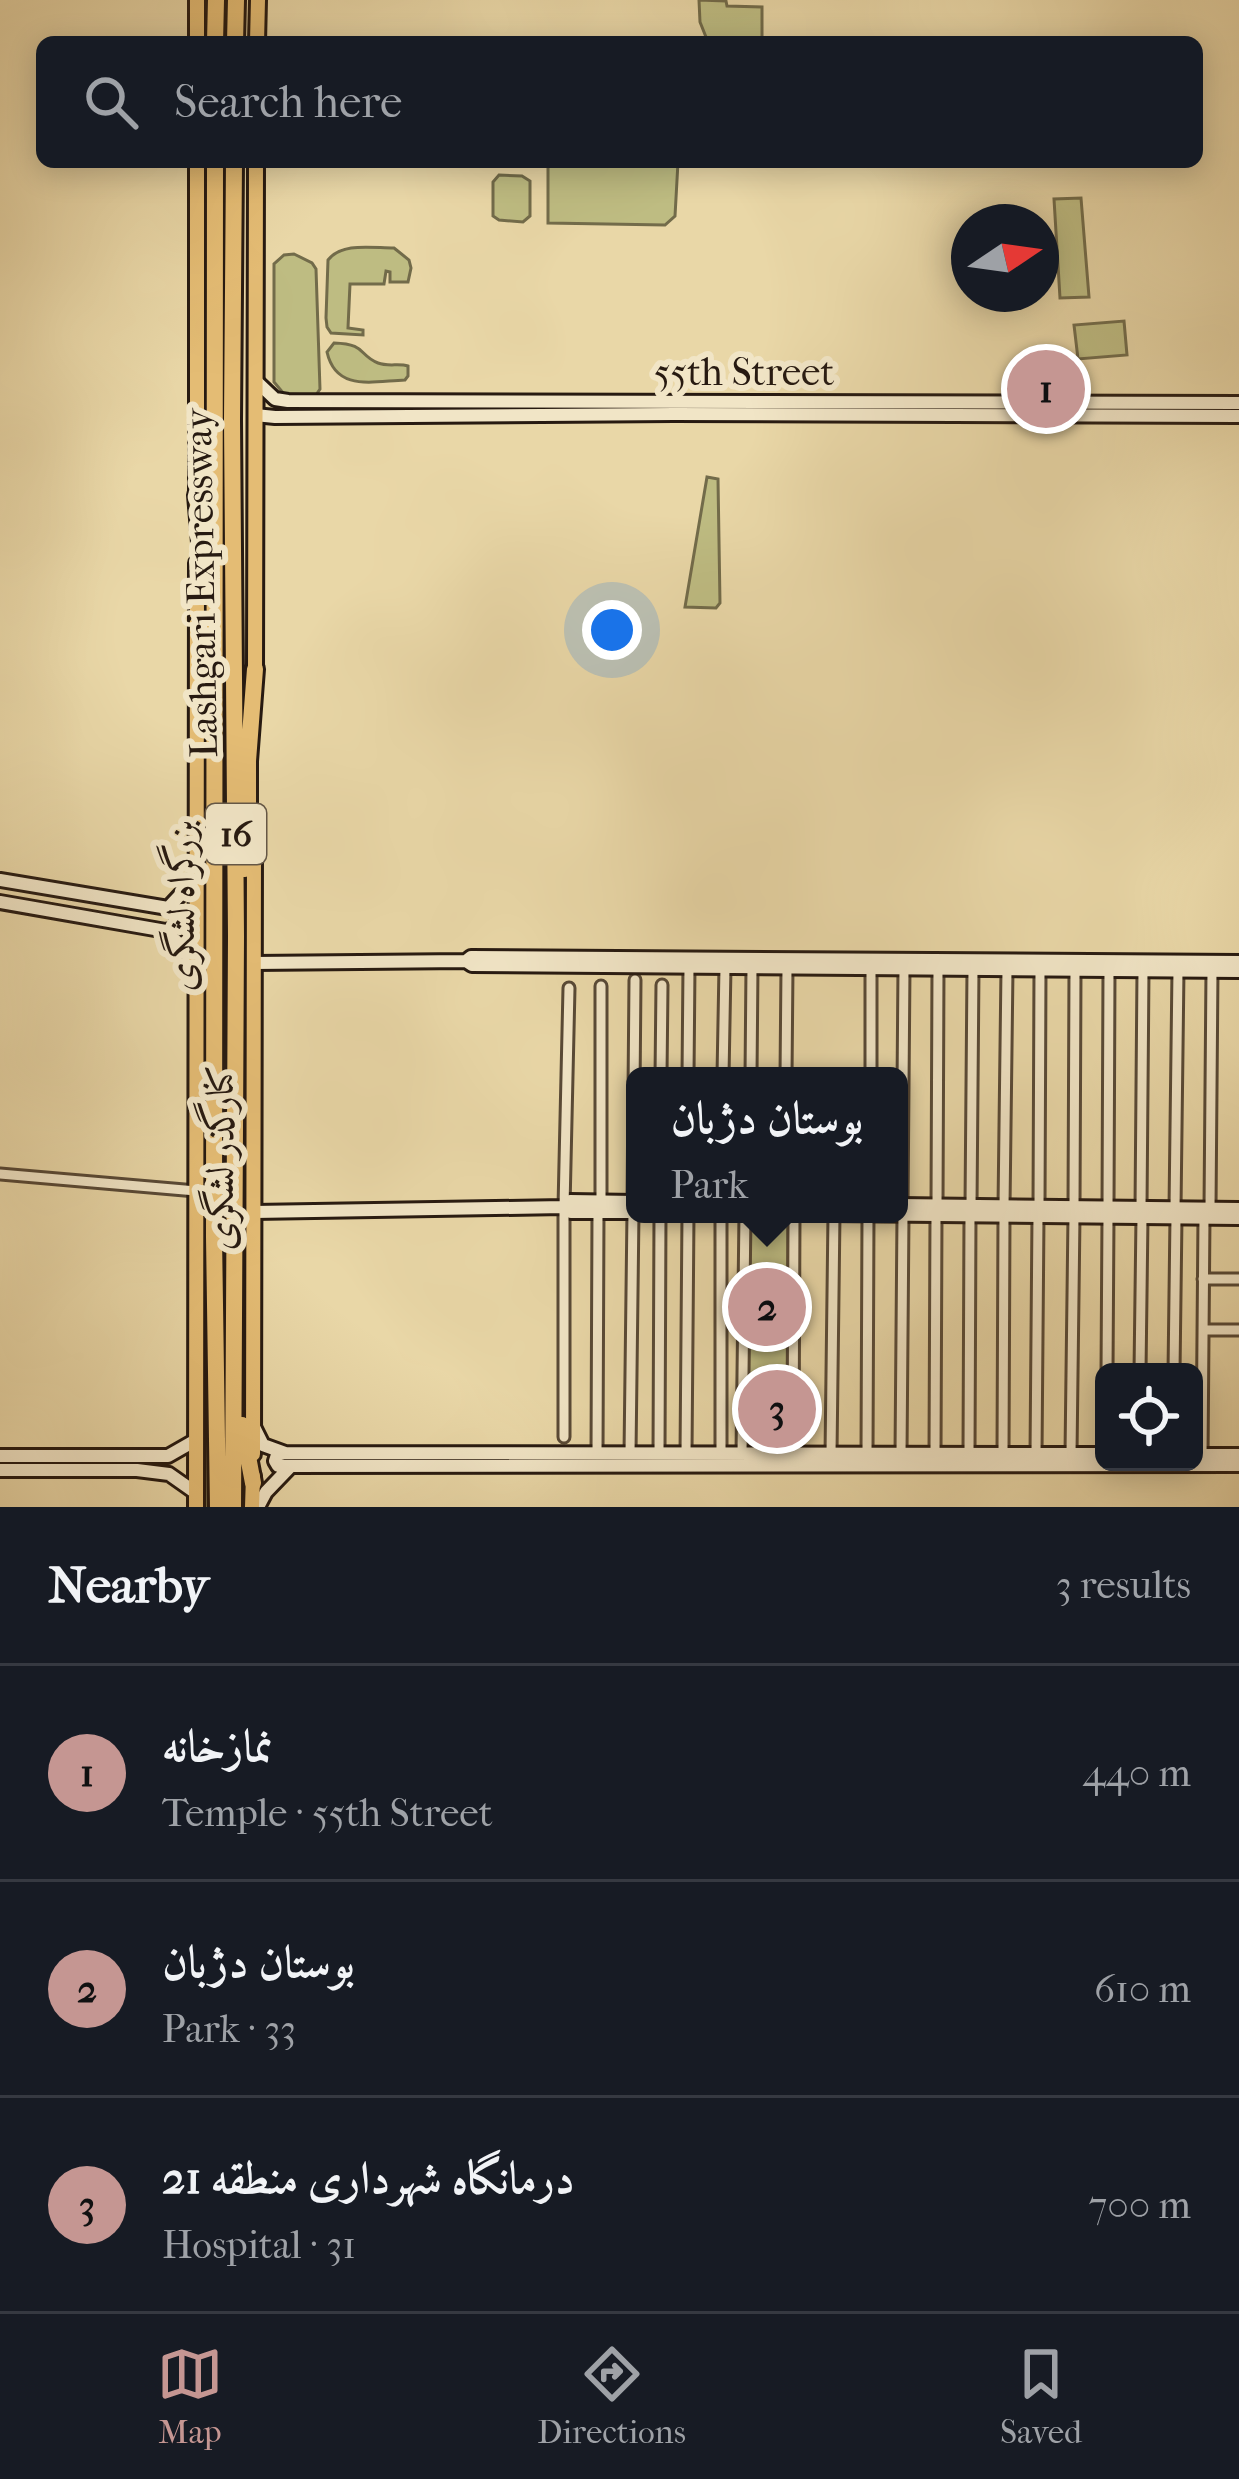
<!DOCTYPE html>
<html lang="en">
<head>
<meta charset="utf-8">
<style>
  :root { --surface:#171b24; --page:#242831; --text:#f1f3f6; --muted:#9ea1a6; --line:#363941; --accent:#c59692 }
  body { margin:0; font-family:"IM FELL French Canon",Amiri,serif; background:var(--page); color:var(--text) }
  .controls { position:absolute; right:36px; bottom:36px; display:grid; overflow:hidden; border-radius:18px; box-shadow:0 6px 30px #0003 }
  .controls button { width:108px; height:108px; display:grid; place-items:center; padding:0; border:0; border-bottom:3px solid var(--line); background:var(--surface); color:var(--text); font:60px sans-serif }
  .compass { position:absolute; left:951px; top:204px; width:108px; height:108px; border-radius:50%; background:var(--surface); box-shadow:0 6px 30px #0003; rotate:77deg }
  .you { position:absolute; left:612px; top:630px; width:42px; height:42px; margin:-30px; border:9px solid #fff; border-radius:50%; background:#1a73e8; box-shadow:0 0 0 18px #1a73e833 }
  .badge { display:grid; place-items:center; width:78px; height:78px; border-radius:50%; background:var(--accent); color:#111; font-size:39px; font-weight:700 }
  .pin { position:absolute; translate:-50% -50%; border:6px solid #fff; box-shadow:0 3px 12px #0006 }
  .popup { position:absolute; left:626px; top:1067px; width:282px; height:156px; box-sizing:border-box; display:grid; place-content:center; border-radius:18px; background:var(--surface); filter:drop-shadow(0 3px 9px #0005); font-size:39px; white-space:nowrap; color:var(--muted) }
  .popup b { font-size:45px; color:var(--text) }
  .popup::after { content:''; position:absolute; left:50%; top:100%; margin-left:-24px; border:24px solid transparent; border-top-color:var(--surface) }
  .list { margin:0; padding:0; list-style:none }
  h2 { display:flex; justify-content:space-between; align-items:center; height:156px; margin:0; padding:0 48px; font-size:51px }
  h2 small { font-size:39px; font-weight:400; color:var(--muted) }
  .list li { display:grid; grid-template-columns:78px 1fr auto; gap:36px; align-items:center; box-sizing:border-box; height:216px; padding:0 48px; border-top:3px solid var(--line) }
  .list b { display:block; font-size:45px; white-space:nowrap }
  .list p { margin:0; font-size:39px; white-space:nowrap; color:var(--muted) }
  .list em { font-size:39px; font-style:normal; color:var(--muted) }
  .icon { flex:none; width:66px; height:66px; fill:none; stroke:currentColor; stroke-width:2; stroke-linecap:round; stroke-linejoin:round }
  .map { position:relative; flex:none; width:1239px; height:1507px; overflow:hidden }
  .search { position:absolute; background:var(--surface); box-shadow:0 6px 30px #0003; left:36px; right:36px; top:36px; height:132px; display:flex; align-items:center; gap:30px; box-sizing:border-box; padding:0 42px; border-radius:18px; color:var(--muted); font-size:45px }
  .sheet { height:804px; background:var(--surface) }
  nav { display:flex; justify-content:space-around; align-items:center; box-sizing:border-box; height:168px; border-top:3px solid var(--line); background:var(--surface); font-size:33px; color:var(--muted) }
  nav a { display:grid; justify-items:center; gap:6px }
  nav .on { color:var(--accent) }
  .map>svg:first-child { display:block }
</style>
</head>
<body>
<div class="map">
<svg width="1239" height="1507" viewBox="0 0 1239 1507">
  <rect width="100%" height="100%" fill="#e9d7a7"/>
  <filter id="stains"><feTurbulence type="fractalNoise" baseFrequency=".00167" numOctaves="4"/><feColorMatrix values="0 0 0 0 .2 0 0 0 0 .09 0 0 0 0 .02 0 0 0 .5 -.17"/></filter>
  <radialGradient id="worn" r=".72"><stop offset=".6" stop-color="#630" stop-opacity="0"/><stop offset="1" stop-color="#630" stop-opacity=".3"/></radialGradient>
  <path fill="#bebc82" stroke="#726b4a" stroke-width="3" d="M699,0l27,1 1,5 35,1v35h-54l-8,-20z
    M548,162h130l-3,54 -10,9 -117,-2z
    M499,175l23,1 8,5v35l-7,6 -24,-2 -6,-4v-34z
    M1081,198l8,99 -29,1 -6,-99z
    M394,248l15,12 2,8 -3,14h-18v-10l-4,-1 -2,13h-34l-2,44 15,2v5l-32,-2 -4,-6 -1,-9 2,-58c14,-18 44,-12 66,-12z
    M294,254l18,9 4,6 4,120 -4,6 -32,-1 -10,-12v-118l10,-9z
    M1124,321l3,34 -49,4 -4,-34z
    M334,343c33,1 24,12 44,20 10,4 21,0 30,3v10l-3,4c-32,1 -69,12 -78,-28z
    M707,477l11,2 2,124 -4,5 -31,-1z
    M201,610l9,59 -4,838h-6z
    M747,1216h41l-1,234 -43,-1z"/>
  <g fill="none" stroke-linecap="round" stroke-linejoin="round">
    <g stroke="#584936" stroke-width="15">
      <path id="street" d="M661,1076l1,-91
        M688,1076l1,-109
        M723,1076l2,-109
        M751,1076l1,-109
        M786,1076l1,-108
        M871,1076v-108
        M0,1174l196,17
        M601,1201v-215
        M633,1202l2,-222
        M902,1205l2,-237
        M937,1205l1,-236
        M971,1206l2,-237
        M1004,1206l3,-237
        M1039,1206l1,-236
        M1074,1207l1,-237
        M1108,1207l1,-237
        M1141,1208l2,-238
        M1175,1208l3,-238
        M1210,1208l2,-237
        M1203,1279h36
        M1203,1330h36
        M1107,1372l1,-155
        M1140,1372l2,-155
        M1174,1372l2,-155
        M564,1437v-230l5,-219
        M793,1453l1,-239
        M597,1454l1,-242
        M630,1454l3,-242
        M659,1454l1,-240
        M686,1454l2,-240
        M721,1454v-240
        M742,1454l3,-240
        M831,1454l3,-240
        M867,1454l1,-239
        M901,1454l2,-239
        M935,1454l1,-239
        M969,1454l1,-239
        M1003,1454l1,-238
        M1036,1454l2,-238
        M1071,1454l3,-238
        M1202,1455l2,-238"/>
    </g>
    <g stroke="#271a11" stroke-width="18">
      <path id="secondary" d="M256,381l19,18 13,2 951,2
        M255,415l20,2 399,-3 565,2
        M0,880l168,28
        M0,902l166,29 18,18 12,24
        M168,908l28,-30
        M166,931l8,-2 4,-8 -2,-8 -8,-5
        M466,961l6,4 767,6
        M254,963l212,-2 5,-4 768,5
        M899,1205l340,4
        M564,1207l6,-6 65,1
        M253,1212l311,-5 7,5h64
        M830,1214l409,4
        M254,1427l9,18 22,8 819,1
        M285,1453l-8,2 -2,6 3,5 961,-1
        M1194,1455h45
        M0,1456h168l28,-16
        M0,1470h137l32,4 27,19
        M258,1507l8,-15 24,-25"/>
    </g>
    <g stroke="#271a11" stroke-width="20">
      <path id="primary" d="M197,42v-42
        M257,42l1,-42
        M197,505v-343
        M255,674l1,-512
        M253,1454l1,-608
        M196,1507l1,-944
        M252,1507l1,-31"/>
    </g>
    <g stroke="#271a11" stroke-width="22">
      <path id="highway" d="M215,42l1,-42
        M235,42l1,-42
        M215,162l-1,1075 4,270
        M197,495l7,83
        M245,869l3,-25v-83l7,-92
        M242,1425l11,58
        M233,1507l3,-571 -4,-516 2,-258"/>
    </g>
    <use href="#street" stroke="#f1e5c6" stroke-width="9"/>
    <use href="#secondary" stroke="#f1e5c6" stroke-width="12"/>
    <use href="#primary" stroke="#e4bc74" stroke-width="14"/>
    <use href="#highway" stroke="#e4bc74" stroke-width="16"/>
  </g>
  <g text-anchor="middle" dominant-baseline="central" stroke-width="12" stroke-linejoin="round" paint-order="stroke">
    <rect fill="#f1e5c6" stroke="#645747" stroke-width="3" x="206" y="804" width="60" height="60" rx="9"/>
    <g font-size="36" font-weight="bold" fill="#271a11">
      <text x="236" y="834">16</text>
    </g>
    <g font-size="39" fill="#271a11" stroke="#f1e5c6">
      <text x="744" y="372">55th Street</text>
      <text transform="translate(201 583) rotate(-91)">Lashgari Expressway</text>
      <text transform="translate(181 906) rotate(-90)">بزرگراه لشگری</text>
      <text transform="translate(220 1158) rotate(-90)">کنارگذر لشگری</text>
    </g>
  </g>
  <rect width="100%" height="100%" filter="url(#stains)"/>
  <rect width="100%" height="100%" fill="url(#worn)"/>
</svg>
<div class="controls">
<button><svg class="icon" aria-label="locate" viewBox="0 0 24 24"><circle cx="12" cy="12" r="6"/><path d="M12 2v4M12 18v4M2 12h4M18 12h4"/></svg></button>
</div>
<svg class="compass" viewBox="-18 -18 36 36"><path d="M0-13l5 13h-10z" fill="#e53935"/><path d="M0 13l5-13h-10z" fill="#9ea1a6"/></svg>
<div class="you"></div>
<div class="pin badge" style="left:1046px;top:389px">1</div>
<div class="pin badge" style="left:767px;top:1307px">2</div>
<div class="popup"><b>بوستان دژبان</b>Park</div>
<div class="pin badge" style="left:777px;top:1409px">3</div>
<div class="search"><svg class="icon" aria-label="search" viewBox="0 0 24 24"><circle cx="10" cy="10" r="6"/><path d="M15 15l6 6"/></svg>Search here</div>
</div>
<section class="sheet">
<h2>Nearby<small>3 results</small></h2>
<ul class="list">
<li><span class="badge">1</span><div><b>نمازخانه</b><p>Temple · 55th Street</p></div><em>440 m</em></li>
<li><span class="badge">2</span><div><b>بوستان دژبان</b><p>Park · 33</p></div><em>610 m</em></li>
<li><span class="badge">3</span><div><b>درمانگاه شهرداری منطقه 21</b><p>Hospital · 31</p></div><em>700 m</em></li>
</ul>
</section>
<nav>
<a class="on"><svg class="icon" aria-label="map" viewBox="0 0 24 24"><path d="M3 6l6-2 6 2 6-2v14l-6 2-6-2-6 2zM9 4v14M15 6v14"/></svg>Map</a>
<a><svg class="icon" aria-label="directions" viewBox="0 0 24 24"><path d="M12 3l9 9-9 9-9-9zM9 14v-3h6M13 9l2 2-2 2"/></svg>Directions</a>
<a><svg class="icon" aria-label="saved" viewBox="0 0 24 24"><path d="M7 4h10v16l-5-4-5 4z"/></svg>Saved</a>
</nav>
</body>
</html>
